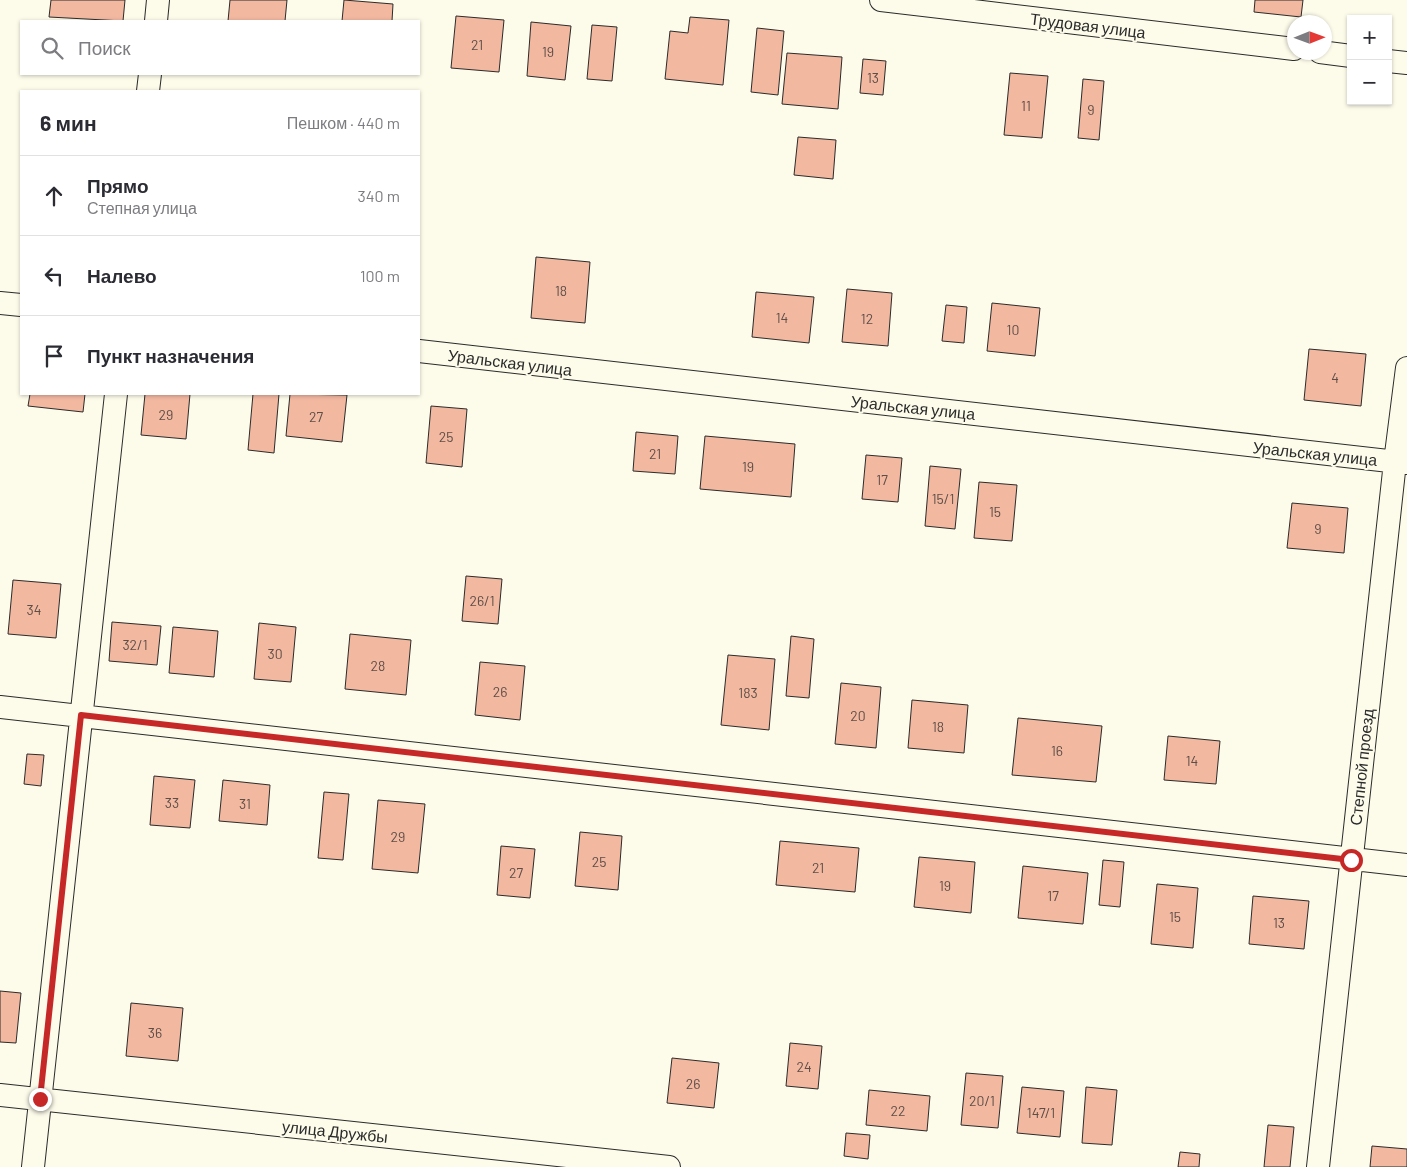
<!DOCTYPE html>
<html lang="ru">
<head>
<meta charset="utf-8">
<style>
  :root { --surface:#fff; --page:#f2f2f3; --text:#2b2b33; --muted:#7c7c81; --line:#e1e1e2 }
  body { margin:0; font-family:Barlow,sans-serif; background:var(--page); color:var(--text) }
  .controls { position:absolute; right:15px; top:15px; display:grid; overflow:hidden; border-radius:0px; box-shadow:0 1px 4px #0004 }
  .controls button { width:45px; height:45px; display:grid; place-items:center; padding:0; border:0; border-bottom:1px solid var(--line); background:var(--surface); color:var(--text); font:25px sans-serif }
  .compass { position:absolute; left:1287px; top:15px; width:45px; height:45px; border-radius:50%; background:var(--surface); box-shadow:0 1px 4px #0004; rotate:89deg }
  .stop { position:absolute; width:15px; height:15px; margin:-11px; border:4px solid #c62828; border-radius:50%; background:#fff }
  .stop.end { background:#c62828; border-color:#fff; box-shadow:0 1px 5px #0008 }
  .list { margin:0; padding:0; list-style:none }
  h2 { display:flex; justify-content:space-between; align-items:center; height:65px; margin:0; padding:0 20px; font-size:21px }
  h2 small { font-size:16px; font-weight:400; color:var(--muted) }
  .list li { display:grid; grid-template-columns:32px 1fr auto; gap:15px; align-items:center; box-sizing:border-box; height:80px; padding:0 20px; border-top:1px solid var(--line) }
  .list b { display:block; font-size:19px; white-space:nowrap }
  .list p { margin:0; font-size:16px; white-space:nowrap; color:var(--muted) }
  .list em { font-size:16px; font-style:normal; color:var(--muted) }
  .icon { flex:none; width:28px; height:28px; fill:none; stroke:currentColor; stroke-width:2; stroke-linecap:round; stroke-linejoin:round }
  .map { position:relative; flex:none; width:1407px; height:1167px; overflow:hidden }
  .search { position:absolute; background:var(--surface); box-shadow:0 1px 4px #0004; left:20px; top:20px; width:400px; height:55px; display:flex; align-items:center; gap:12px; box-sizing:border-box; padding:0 18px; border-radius:0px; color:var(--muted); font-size:19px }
  .panel { position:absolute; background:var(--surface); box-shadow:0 1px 4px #0004; left:20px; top:90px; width:400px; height:305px; border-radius:0px }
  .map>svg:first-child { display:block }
</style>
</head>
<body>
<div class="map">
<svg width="1407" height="1167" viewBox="0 0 1407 1167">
  <rect width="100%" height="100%" fill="#fdfbea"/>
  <path fill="#f2b8a0" stroke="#2b2b2b" d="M51,0h74l-2,21 -74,-4z
    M230,0h57l-2,21h-57z
    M344,0l49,4 -1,17h-50z
    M1255,0h48l-2,17 -47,-5z
    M456,16l48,4 -5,52 -48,-4z
    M690,17l39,3 -6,65 -58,-6 5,-48 18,2z
    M531,22l40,4 -6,54 -38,-4z
    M592,25l25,2 -5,54 -25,-2z
    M757,28l27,3 -6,64 -27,-3z
    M787,53l55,4 -4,52 -56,-5z
    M863,59l23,2 -3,34 -23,-2z
    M1010,73l38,3 -6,62 -38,-3z
    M1083,79l21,2 -5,59 -21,-2z
    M798,137l38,3 -3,39 -39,-4z
    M536,257l54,5 -5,61 -54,-5z
    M847,289l45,4 -4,53 -46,-4z
    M756,292l58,5 -5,46 -57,-6z
    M992,303l48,5 -5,48 -48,-5z
    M946,305l21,2 -3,36 -22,-2z
    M1309,349l57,5 -5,52 -57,-6z
    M30,394h55l-2,18 -55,-6z
    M145,394h45l-4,45 -45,-4z
    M253,394h26l-5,59 -26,-3z
    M290,394l57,1 -5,47 -56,-6z
    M431,406l36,3 -5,58 -36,-4z
    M636,432l42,4 -3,38 -42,-3z
    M705,436l90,8 -4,53 -91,-8z
    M866,455l36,3 -4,44 -36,-3z
    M930,466l31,3 -6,60 -30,-3z
    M979,482l38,3 -5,56 -38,-3z
    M1292,503l56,5 -4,45 -57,-5z
    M466,576l36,3 -4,45 -36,-3z
    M13,580l48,4 -5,54 -48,-4z
    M112,622l49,4 -4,39 -48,-4z
    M259,623l37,4 -5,55 -37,-3z
    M173,627l45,4 -4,46 -45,-4z
    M350,634l61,6 -5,55 -61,-6z
    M791,636l23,3 -5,59 -23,-2z
    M728,655l47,4 -6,71 -48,-5z
    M480,662l45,4 -5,54 -45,-5z
    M841,683l40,4 -5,61 -41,-4z
    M912,700l56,5 -4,48 -56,-5z
    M1018,718l84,8 -6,56 -84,-7z
    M1168,736l52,5 -4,43 -52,-4z
    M27,754l17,1 -3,31 -17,-2z
    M154,776l41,4 -5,48 -40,-3z
    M223,780l47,5 -3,40 -48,-4z
    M324,792l25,2 -6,66 -25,-2z
    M378,800l47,4 -7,69 -46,-4z
    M580,832l42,4 -4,54 -43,-4z
    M780,841l79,7 -4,44 -79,-7z
    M501,846l34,3 -5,49 -33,-3z
    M919,857l56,5 -4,51 -57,-6z
    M1103,860l21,2 -4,45 -21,-2z
    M1023,866l65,7 -5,51 -65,-6z
    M1157,884l41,4 -5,60 -42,-4z
    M1253,896l56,5 -5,48 -55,-5z
    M0,991l21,2 -5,50 -16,-1z
    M131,1003l52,5 -5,53 -52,-5z
    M790,1043l32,3 -4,43 -32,-3z
    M672,1058l47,5 -5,45 -47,-5z
    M966,1073l37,3 -5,52 -37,-3z
    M1022,1087l42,4 -4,46 -43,-4z
    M1086,1087l31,3 -5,55 -30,-2z
    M869,1090l61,6 -3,35 -61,-6z
    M1268,1125l26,2 -4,40h-26z
    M846,1133l24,2 -2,24 -24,-3z
    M1372,1146l35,3v18h-37z
    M1180,1152l20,2 -1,13h-21z"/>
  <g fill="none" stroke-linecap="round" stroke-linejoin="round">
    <g stroke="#2b2b2b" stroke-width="24">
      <path id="minor" d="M881,0l413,49
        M156,21l2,-21
        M1320,52l31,4
        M1388,61l19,2
        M148,91l2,-17
        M0,303l21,2
        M419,351l988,112
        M0,707l1407,158
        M0,1095l669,72
        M33,1167l83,-773
        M1318,1167l77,-705 12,-94"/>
    </g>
    <use href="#minor" stroke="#fdfbea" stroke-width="22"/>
  </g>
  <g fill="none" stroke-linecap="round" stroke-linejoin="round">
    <path stroke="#c62828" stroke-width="6" d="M40,1099l41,-384 1270,145"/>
  </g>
  <g text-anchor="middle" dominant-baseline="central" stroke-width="4" stroke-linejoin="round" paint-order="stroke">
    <g font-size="14" fill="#5d4e48">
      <text x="477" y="44">21</text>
      <text x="548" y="51">19</text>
      <text x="873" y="77">13</text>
      <text x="1026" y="105">11</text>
      <text x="1091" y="109">9</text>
      <text x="561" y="290">18</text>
      <text x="782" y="317">14</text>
      <text x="867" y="318">12</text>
      <text x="1013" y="329">10</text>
      <text x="1335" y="377">4</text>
      <text x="166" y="414">29</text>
      <text x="316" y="416">27</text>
      <text x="446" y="436">25</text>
      <text x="655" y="453">21</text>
      <text x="748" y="466">19</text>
      <text x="882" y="479">17</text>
      <text x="943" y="498">15/1</text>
      <text x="995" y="511">15</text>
      <text x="1318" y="528">9</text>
      <text x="482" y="600">26/1</text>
      <text x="34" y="609">34</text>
      <text x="135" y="644">32/1</text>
      <text x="275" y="653">30</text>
      <text x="378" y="665">28</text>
      <text x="500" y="691">26</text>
      <text x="748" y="692">183</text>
      <text x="858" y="715">20</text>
      <text x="938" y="726">18</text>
      <text x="1057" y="750">16</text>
      <text x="1192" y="760">14</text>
      <text x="172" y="802">33</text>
      <text x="245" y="803">31</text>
      <text x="398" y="836">29</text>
      <text x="599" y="861">25</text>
      <text x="818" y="867">21</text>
      <text x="516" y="872">27</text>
      <text x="945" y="885">19</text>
      <text x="1053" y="895">17</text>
      <text x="1175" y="916">15</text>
      <text x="1279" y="922">13</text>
      <text x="155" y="1032">36</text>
      <text x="804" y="1066">24</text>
      <text x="693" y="1083">26</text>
      <text x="982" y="1100">20/1</text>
      <text x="898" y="1110">22</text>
      <text x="1041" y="1112">147/1</text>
    </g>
    <g font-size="16" fill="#2b2b2b" stroke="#fdfbea">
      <text transform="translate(1088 25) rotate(7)">Трудовая улица</text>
      <text transform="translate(510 362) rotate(7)">Уральская улица</text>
      <text transform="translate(913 407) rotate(6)">Уральская улица</text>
      <text transform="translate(1315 453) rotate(6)">Уральская улица</text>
      <text transform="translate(1361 767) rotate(-84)">Степной проезд</text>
      <text transform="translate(335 1131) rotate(6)">улица Дружбы</text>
    </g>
  </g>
</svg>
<div class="controls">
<button>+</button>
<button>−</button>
</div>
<svg class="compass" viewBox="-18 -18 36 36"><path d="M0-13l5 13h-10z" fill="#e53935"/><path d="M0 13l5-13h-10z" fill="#7c7c81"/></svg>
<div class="stop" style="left:1351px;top:860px"></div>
<div class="stop end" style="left:40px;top:1099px"></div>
<div class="search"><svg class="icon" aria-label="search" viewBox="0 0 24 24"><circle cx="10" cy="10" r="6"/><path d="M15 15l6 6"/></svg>Поиск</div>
<section class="panel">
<h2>6 мин<small>Пешком · 440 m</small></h2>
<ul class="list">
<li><svg class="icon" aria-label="ahead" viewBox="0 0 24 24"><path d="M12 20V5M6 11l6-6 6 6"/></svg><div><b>Прямо</b><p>Степная улица</p></div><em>340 m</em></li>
<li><svg class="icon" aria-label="left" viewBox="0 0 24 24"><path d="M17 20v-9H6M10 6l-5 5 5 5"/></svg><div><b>Налево</b></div><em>100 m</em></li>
<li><svg class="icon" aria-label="arrive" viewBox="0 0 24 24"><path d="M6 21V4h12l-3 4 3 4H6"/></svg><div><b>Пункт назначения</b></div></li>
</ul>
</section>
</div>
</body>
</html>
